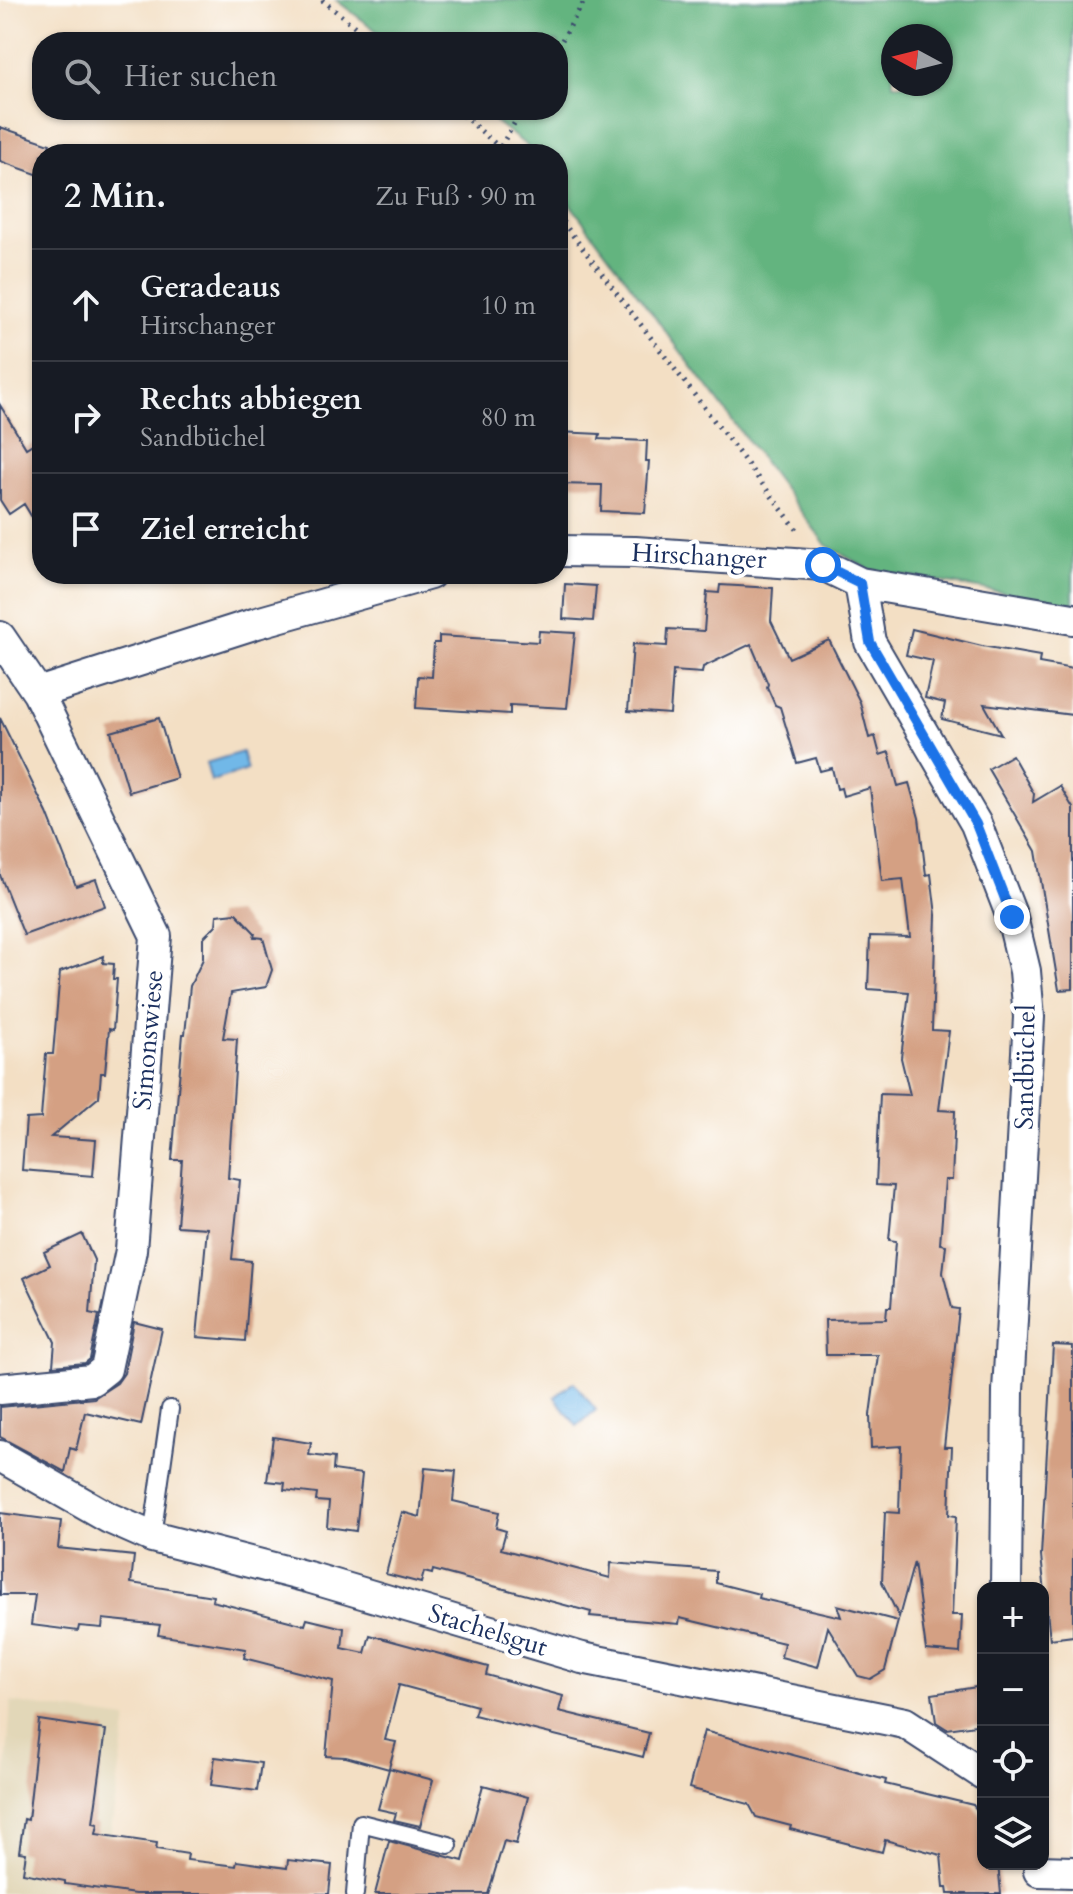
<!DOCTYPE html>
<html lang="de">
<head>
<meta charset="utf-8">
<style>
  :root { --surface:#171b24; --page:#20242c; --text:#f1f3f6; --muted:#9ea1a6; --line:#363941 }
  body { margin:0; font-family:Cardo,serif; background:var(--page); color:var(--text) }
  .controls { position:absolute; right:24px; bottom:24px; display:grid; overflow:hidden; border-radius:16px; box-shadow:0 2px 6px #0004 }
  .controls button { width:72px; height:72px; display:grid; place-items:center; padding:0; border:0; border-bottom:2px solid var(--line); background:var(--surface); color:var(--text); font:40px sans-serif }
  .compass { position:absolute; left:881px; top:24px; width:72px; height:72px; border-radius:50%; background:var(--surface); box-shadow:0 2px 6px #0004; rotate:277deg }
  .stop { position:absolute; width:24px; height:24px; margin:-18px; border:6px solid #1a73e8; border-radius:50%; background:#fff }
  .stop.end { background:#1a73e8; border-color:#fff; box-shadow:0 2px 8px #0008 }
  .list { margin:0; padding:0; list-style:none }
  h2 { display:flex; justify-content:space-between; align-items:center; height:104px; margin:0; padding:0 32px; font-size:34px }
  h2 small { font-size:26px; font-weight:400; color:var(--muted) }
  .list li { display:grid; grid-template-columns:52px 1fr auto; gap:24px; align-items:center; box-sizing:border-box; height:112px; padding:0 32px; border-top:2px solid var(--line) }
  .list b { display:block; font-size:30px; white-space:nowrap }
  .list p { margin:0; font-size:26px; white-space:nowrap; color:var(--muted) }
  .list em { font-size:26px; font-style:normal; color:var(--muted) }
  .icon { flex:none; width:44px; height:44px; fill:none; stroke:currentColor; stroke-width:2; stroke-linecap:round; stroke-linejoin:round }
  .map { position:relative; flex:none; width:1073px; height:1894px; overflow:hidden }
  .search { position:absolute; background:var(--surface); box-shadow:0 2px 6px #0004; left:32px; top:32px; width:536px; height:88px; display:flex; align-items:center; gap:20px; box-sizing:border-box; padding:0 28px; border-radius:32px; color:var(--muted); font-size:30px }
  .panel { position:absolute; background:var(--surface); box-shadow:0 2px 6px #0004; left:32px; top:144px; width:536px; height:440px; border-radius:32px }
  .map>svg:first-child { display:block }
</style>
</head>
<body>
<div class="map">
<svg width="1073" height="1894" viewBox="0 0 1073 1894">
  <rect width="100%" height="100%" fill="#fff"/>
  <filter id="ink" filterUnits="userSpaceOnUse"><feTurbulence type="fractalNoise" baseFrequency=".0125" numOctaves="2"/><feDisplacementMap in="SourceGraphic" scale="16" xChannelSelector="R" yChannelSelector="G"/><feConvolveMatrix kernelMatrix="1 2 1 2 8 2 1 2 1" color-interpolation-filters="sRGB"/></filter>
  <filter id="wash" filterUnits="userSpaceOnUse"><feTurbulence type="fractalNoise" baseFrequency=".006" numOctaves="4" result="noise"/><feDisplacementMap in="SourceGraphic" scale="32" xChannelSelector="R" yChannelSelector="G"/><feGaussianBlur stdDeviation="1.8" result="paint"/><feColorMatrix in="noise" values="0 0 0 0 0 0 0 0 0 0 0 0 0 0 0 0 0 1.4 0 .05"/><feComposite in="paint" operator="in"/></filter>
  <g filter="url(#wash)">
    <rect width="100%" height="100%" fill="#f3dfc4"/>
    <path fill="#e2d7b8" d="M11,1702l116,17 -25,175h-102v-39z"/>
    <path fill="#63b47f" stroke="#3f726e" stroke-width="2" fill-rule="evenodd" d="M336,0h737v604l-203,-34 -44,-25 -268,-357v-34h-25l-6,-8 -47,-36h78v-68h-167zM893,36h48v48h-48z"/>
    <path fill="#71b8e8" stroke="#4674a3" stroke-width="2" d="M242,752l5,18 -36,11 -5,-18z
      M574,1382l22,28 -19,16 -22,-29z"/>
    <g id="blocks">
      <path fill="#d4a083" d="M0,127l50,17 -4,10h-4l-3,21 -39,-14z
        M0,405l26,43 16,-10v96l-18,-30 -15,10 -9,-14z
        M558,432l42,2 -1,5 48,2 -1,20h3l-4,52 -44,-2 1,-26 -44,-1z
        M565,584l31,2 -3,35 -30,-2z
        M720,585l53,3 -2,33 18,37 40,-18 31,62 9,36 6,-2 5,19 9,-3 9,34 11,-3 10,35 7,57 5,-1 5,41 -4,115 17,1 -10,79 16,1 -3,69h-7l-5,64 6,1 -3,28 9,35 7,1 -15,138h8l-3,68 7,1 -4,99h10l-2,38 -34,-3 -12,-88 -15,55 -17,-35 3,-70 14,1 2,-67 -30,2 -1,-33 8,-60h-52l-1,-35 61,-1 1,-12h4l5,-66 -7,-1 5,-54 -18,-1 4,-91 30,1 -9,-37 8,-66 -41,-3 2,-53 40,1 -7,-58 -21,2 -12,-93 -27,8 -2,-8 -4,1 -5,-21 -12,3 -4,-13 -19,5 -17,-56 -5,-2 -8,-18 1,-3 -17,-40 -48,23 -1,6 -29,-2 -3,43 -42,-3 5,-67 34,2 1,-17 36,2 3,-39 12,1z
        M912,629l70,17 58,10 -1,7 34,6v46l-89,-11 17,30 -59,-15 3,-16 -20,-5 8,-37 -27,-6z
        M539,631l36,2 -8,75 -57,-3v9l-94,-6 2,-32 14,1 2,-34h5v-7l99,6z
        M0,718l47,95 29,73 20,-7 9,27 -81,29 -24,-60z
        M159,718l18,60 -48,14 -18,-60z
        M1012,755l22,39 -1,8 27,-16 13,22v181l-14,1 -23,-139 -48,-82z
        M236,913l19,20 -1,4 9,1 9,32 -6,17 -35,6 -8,45 14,1 -9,139 12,2 -8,79 19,2 -6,80 -48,-4 10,-109 -30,-2 5,-66h-10l11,-126h2l5,-48 13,-27v-21l13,-13 1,-10z
        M104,956l-1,7 11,1 -1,15h4l-4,51 -4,-1 -4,44h-4l-2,24 -48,40 45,3 -3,36 -71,-6 4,-51 15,-1 5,-64h7l7,-82z
        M82,1234l12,26 -4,53 9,2 -9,44 -5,4 -32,3 2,-24 -31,-64 26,-13 -6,-13z
        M134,1322l28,7 -21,96 -56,-13 -9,38 -6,-2 -5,24 -65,-35v-30l94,-9 23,-15 7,-10z
        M1053,1345l20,1v290l-23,3 -9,-83z
        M273,1437l38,6 -2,12 25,3 -1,12 29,4 -6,57 -29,-4 2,-25 -13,-1 1,-7 -33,-4 1,-7 -18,-2z
        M425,1468l31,3 -3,30 46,11 -3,16 10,3 -5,18 109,29 1,-15 105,8v12l43,11 -1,4 83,19 -4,-12 61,16 -13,49 -15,9 -12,-3 -30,-49 -10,40 -37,-10 3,-14 -104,-25 -1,6 -89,-8 1,-4 -158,-42 -1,4 -8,-2 -3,11 -35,-9 16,-62 18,5z
        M0,1513l61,8 -3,27 76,8 -3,27 82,13 -1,5 93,24 2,-6 37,9 -2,20 23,5 5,-18 118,32 -2,8 77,21 -4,15 90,22 -6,24 -169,-42 3,-9 -78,-21 -14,55 11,2 -7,26 44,12 -13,46 -26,-6 2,-7 -18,-4 11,-40 -43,-12 -20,-1 7,-75 -89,-23 2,-9 -88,-14 2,-10 -57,-6 -1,9 -23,-2 -1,5 -47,-6 4,-30h-35z
        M983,1686v38l-36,5 -11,-7 -4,-28z
        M39,1720l67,10 -13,93 5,1 -2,10 61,9 -1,6 32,5 -1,6 49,6 1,-5 50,7 1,-8 44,5 -3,29h-194l-70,-10v-3l-42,-8 3,-20 -7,-1 5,-33 4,1z
        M704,1731l182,49 -1,4 88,21 10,13v46h15l3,30h-53l-1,-7h-3l-3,-32 -56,-15 -3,12 -92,-23 1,-3 -35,-9 -7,-13 -60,-16z
        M215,1757l46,6 -4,28 -46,-6z
        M483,1785l45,12 -12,47 -12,-3 -16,53h-113l14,-53 74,20z"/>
    </g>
  </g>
  <g filter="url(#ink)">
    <use href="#blocks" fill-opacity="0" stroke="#3b496d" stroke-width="2"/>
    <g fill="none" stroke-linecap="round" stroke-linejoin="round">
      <g stroke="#3b496d" stroke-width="20">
        <path id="service" d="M152,1537l18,-128
          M355,1894l6,-71 88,22"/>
      </g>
      <g stroke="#3b496d" stroke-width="34">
        <path id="minor" d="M558,551l77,1 188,13 37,18 213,36
          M860,583l10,59 106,182 36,93 13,54 4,46 -21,374 -2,197
          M0,637l38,56 118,243 -25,314 -25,119 -14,11 -92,9
          M38,693l219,-70 173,-49
          M0,1456l109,62 43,19 156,40 274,81 323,65 78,51
          M1039,1871l34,1"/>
      </g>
      <path stroke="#3b496d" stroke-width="5" stroke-dasharray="2 6" stroke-linecap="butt" d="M322,0l52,42
        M558,47l27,-47
        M457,110l50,44
        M501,146l21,-36
        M558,216l241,316"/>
      <use href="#service" stroke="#fff" stroke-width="16"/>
      <use href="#minor" stroke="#fff" stroke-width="30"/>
    </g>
  </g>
  <g fill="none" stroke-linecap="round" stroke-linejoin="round" filter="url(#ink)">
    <path stroke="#1a73e8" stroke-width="10" d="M823,565l37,18 10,59 106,182 36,93"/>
  </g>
  <g text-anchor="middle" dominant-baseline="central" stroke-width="8" stroke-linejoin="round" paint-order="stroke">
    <g font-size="26" fill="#1b2f5e" stroke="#fff">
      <text transform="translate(699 556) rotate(3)">Hirschanger</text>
      <text transform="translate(148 1040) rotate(-85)">Simonswiese</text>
      <text transform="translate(1025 1067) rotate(-89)">Sandbüchel</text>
      <text transform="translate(488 1630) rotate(17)">Stachelsgut</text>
    </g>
  </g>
</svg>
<div class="controls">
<button>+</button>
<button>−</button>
<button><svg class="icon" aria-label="locate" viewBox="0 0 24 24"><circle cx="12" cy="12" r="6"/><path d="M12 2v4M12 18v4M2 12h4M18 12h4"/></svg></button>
<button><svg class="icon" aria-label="layers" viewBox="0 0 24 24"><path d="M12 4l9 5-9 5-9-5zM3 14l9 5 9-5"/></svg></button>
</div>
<svg class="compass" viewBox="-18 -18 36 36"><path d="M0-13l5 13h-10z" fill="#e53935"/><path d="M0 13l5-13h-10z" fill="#9ea1a6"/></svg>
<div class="stop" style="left:823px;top:565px"></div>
<div class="stop end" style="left:1012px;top:917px"></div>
<div class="search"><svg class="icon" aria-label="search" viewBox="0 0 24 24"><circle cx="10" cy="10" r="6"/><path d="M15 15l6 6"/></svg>Hier suchen</div>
<section class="panel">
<h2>2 Min.<small>Zu Fuß · 90 m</small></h2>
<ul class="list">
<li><svg class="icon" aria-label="ahead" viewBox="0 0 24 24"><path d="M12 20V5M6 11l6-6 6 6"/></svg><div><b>Geradeaus</b><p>Hirschanger</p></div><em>10 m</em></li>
<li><svg class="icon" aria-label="right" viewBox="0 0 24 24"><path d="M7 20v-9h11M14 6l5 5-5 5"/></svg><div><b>Rechts abbiegen</b><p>Sandbüchel</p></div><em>80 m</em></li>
<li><svg class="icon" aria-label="arrive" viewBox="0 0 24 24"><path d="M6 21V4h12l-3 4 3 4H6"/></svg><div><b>Ziel erreicht</b></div></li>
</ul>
</section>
</div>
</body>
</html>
